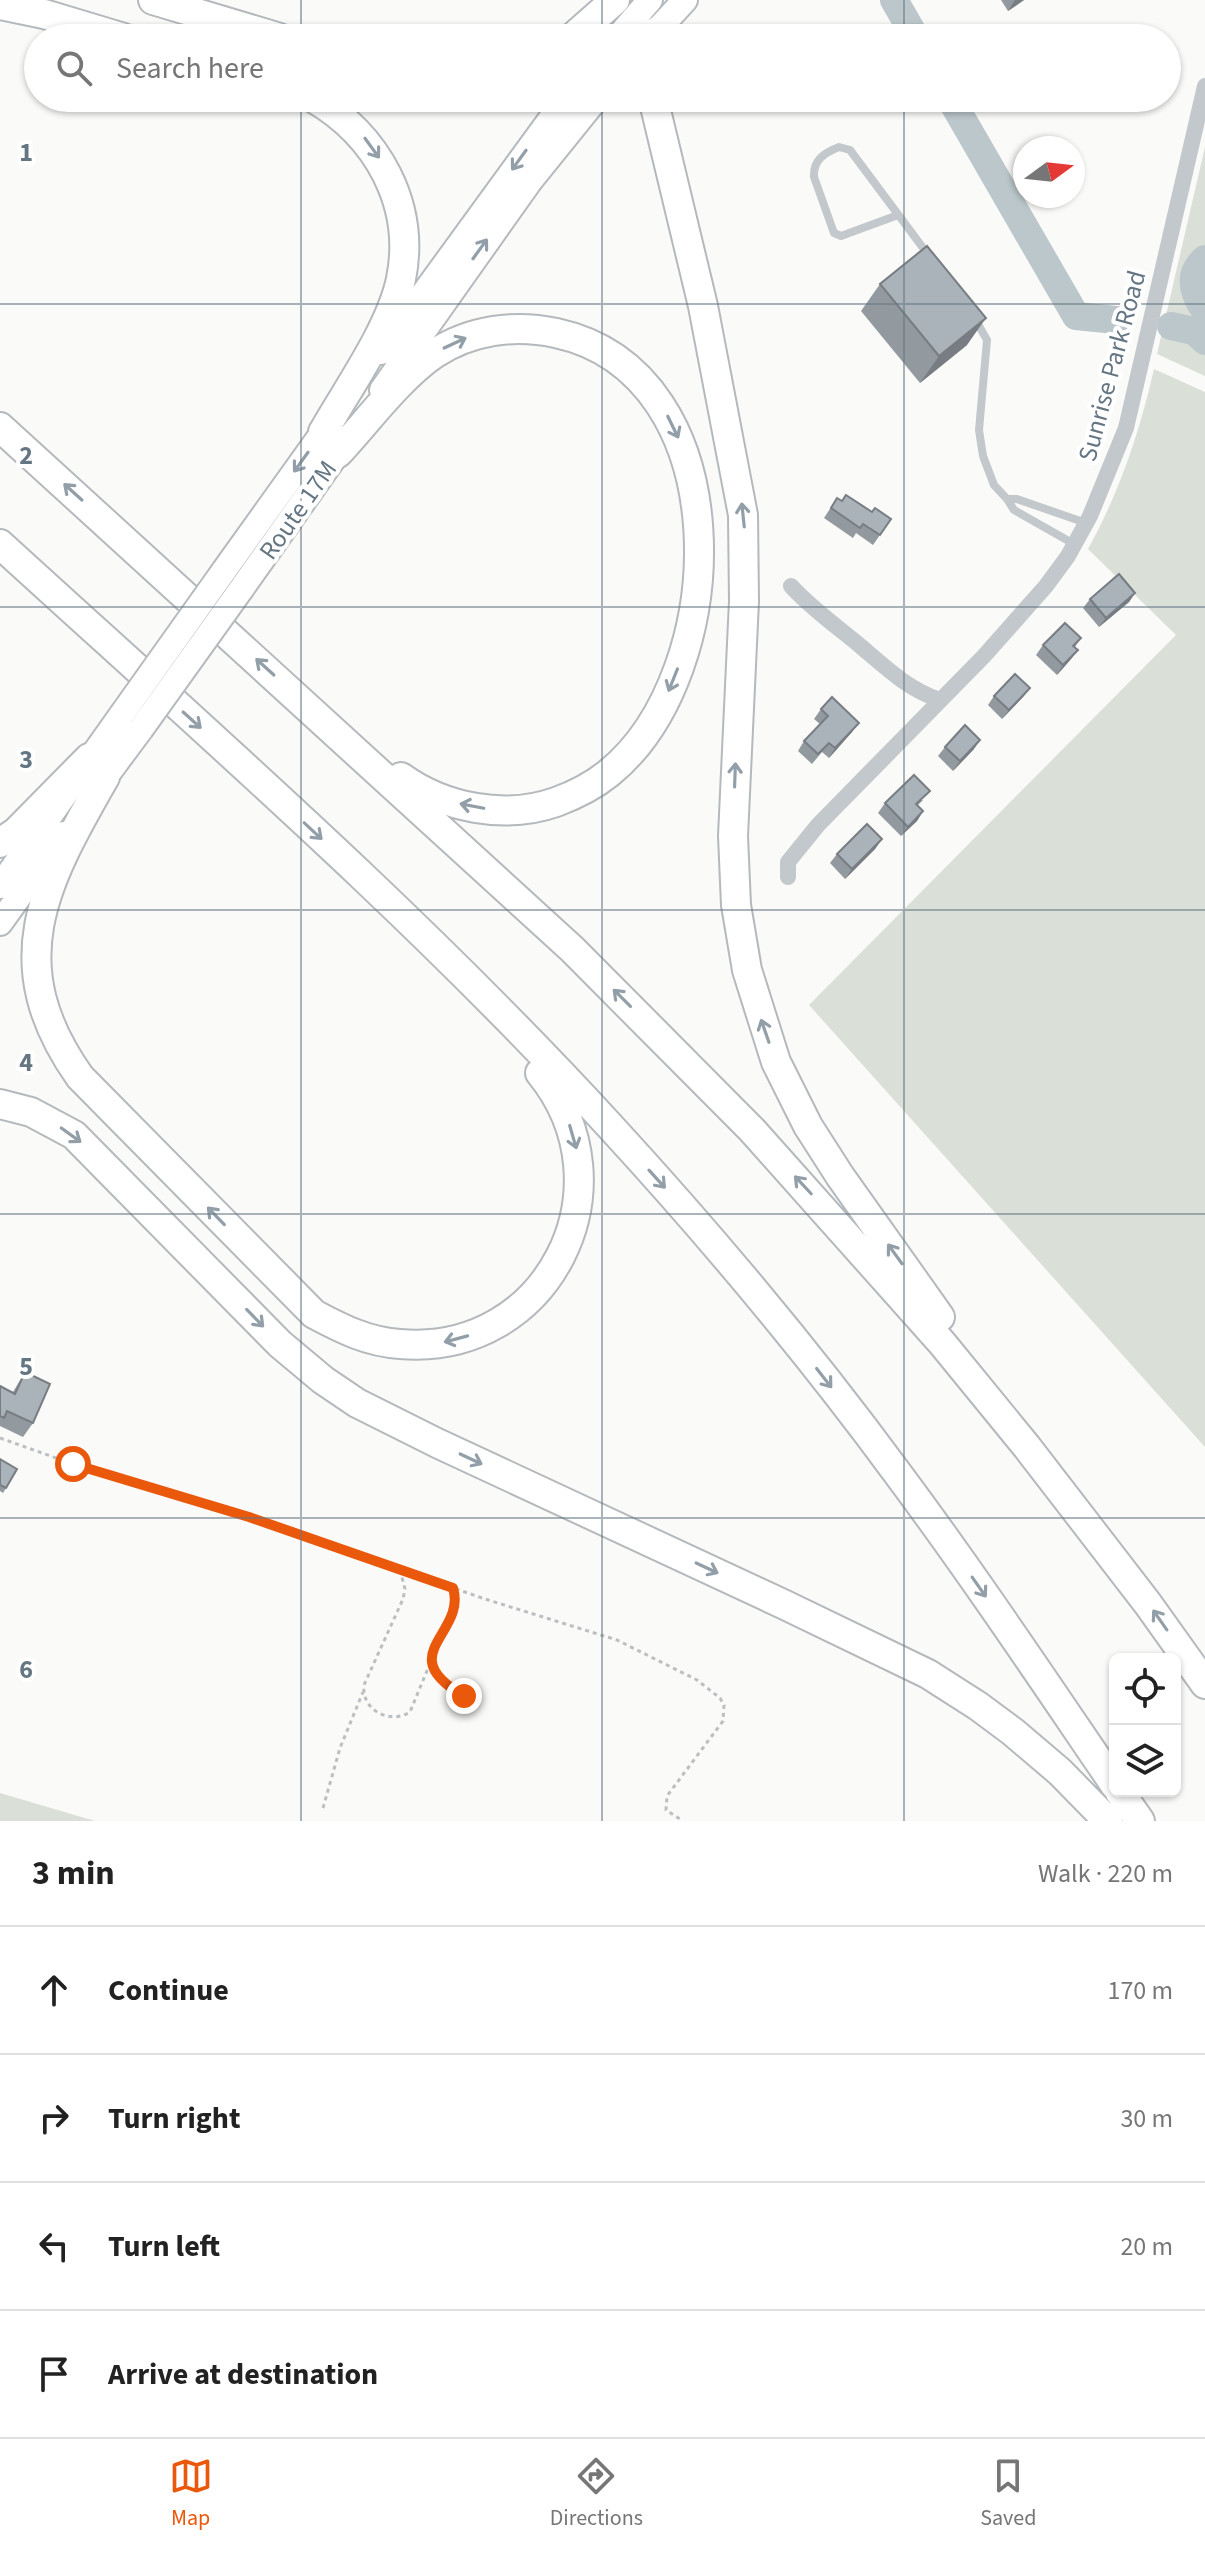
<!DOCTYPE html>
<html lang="en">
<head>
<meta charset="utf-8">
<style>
  :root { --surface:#fff; --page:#f2f2f2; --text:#222; --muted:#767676; --line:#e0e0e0; --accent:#ea580c }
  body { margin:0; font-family:"Source Sans 3",sans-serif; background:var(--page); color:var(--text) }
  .controls { position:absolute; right:24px; bottom:24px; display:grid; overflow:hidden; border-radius:12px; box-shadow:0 2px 6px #0004 }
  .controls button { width:72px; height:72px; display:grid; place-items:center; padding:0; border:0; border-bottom:2px solid var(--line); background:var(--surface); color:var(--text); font:40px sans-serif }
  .compass { position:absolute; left:1013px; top:136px; width:72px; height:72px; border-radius:50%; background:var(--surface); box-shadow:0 2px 6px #0004; rotate:75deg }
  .stop { position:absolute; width:24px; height:24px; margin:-18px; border:6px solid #ea580c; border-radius:50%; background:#fff }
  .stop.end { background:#ea580c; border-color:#fff; box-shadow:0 2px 8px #0008 }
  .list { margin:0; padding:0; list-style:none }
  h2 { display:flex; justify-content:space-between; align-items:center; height:104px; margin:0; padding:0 32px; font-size:34px }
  h2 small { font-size:26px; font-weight:400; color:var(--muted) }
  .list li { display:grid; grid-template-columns:52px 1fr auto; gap:24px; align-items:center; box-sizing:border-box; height:128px; padding:0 32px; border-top:2px solid var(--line) }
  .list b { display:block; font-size:30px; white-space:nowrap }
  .list em { font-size:26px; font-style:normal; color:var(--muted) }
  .icon { flex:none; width:44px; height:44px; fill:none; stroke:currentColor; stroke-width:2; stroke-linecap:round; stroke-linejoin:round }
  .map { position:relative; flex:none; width:1205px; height:1821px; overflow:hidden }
  .search { position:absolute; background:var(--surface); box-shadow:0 2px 6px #0004; left:24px; right:24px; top:24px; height:88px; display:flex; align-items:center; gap:20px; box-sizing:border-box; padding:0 28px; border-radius:44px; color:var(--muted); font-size:30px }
  .sheet { height:616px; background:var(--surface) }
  nav { display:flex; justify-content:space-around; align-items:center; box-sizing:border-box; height:112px; border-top:2px solid var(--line); background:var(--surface); font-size:22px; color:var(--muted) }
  nav a { display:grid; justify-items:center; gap:4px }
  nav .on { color:var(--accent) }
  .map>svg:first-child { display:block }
</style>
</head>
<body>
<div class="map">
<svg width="1205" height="1821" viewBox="0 0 1205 1821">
  <rect width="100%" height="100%" fill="#fafaf8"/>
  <path fill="#dadfd7" d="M1205,147v229l-48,-22z
    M1154,369l51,23v1055l-396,-442 367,-370 -88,-86c32,-58 51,-115 66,-180z
    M0,1793l95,28h-95z"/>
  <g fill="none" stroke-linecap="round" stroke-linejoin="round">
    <path stroke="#bbc7cb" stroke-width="28" d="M894,0l22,38
      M950,98l126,218 40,4
      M1205,259c-18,16 -12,34 0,52
      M1171,326l23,5 11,10"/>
    <g stroke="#b5babe" stroke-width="28">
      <path id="primary" d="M617,38l33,-38
        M650,38l35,-38
        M381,352l185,-254
        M382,390l148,-209 67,-83
        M223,572l111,-155
        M242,588l107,-151
        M95,791l46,-62
        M0,886l122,-172
        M0,923l64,-89"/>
    </g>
    <g stroke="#b4b9bd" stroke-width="32">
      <path id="motorway" d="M153,0l127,38
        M0,5l44,9 80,24
        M572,38l43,-38
        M652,38l5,-7
        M313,98c64,37 103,106 88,181 -10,49 -53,109 -78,153
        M653,98l50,208 40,209 1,86 -11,235 3,69 11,65 29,92 32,64 32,50 100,141
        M0,427l572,522 180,181 190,213 85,104 121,157 57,80
        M338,453c29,-31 61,-75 96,-99 36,-24 80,-30 122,-21 185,40 177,339 53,440 -16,13 -34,22 -53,29 -51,18 -112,6 -155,-25
        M0,544c207,189 419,374 609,581 102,111 200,228 289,349 76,102 146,207 217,311
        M105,777c-62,108 -105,187 -25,300l234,237c28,15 54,28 86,30 148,13 233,-157 140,-271
        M0,843l16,-11 73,-74
        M0,1104l31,8 43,23 206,209 43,36 34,23 80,40 346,161 145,70 50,32 35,26 47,40 48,49
        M1119,1791l21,30"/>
    </g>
    <path stroke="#bbbfc2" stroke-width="3" stroke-dasharray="4 4" stroke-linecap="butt" d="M0,1438l73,26 176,53 236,82 132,41 80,40 23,18 4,7 -1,16 -56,75 -1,14 17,11
      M400,1570l5,19 -2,10 -39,86c-3,25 26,40 46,27l21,-51
      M453,1588c14,45 -62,66 11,108
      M323,1808l17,-60 23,-56"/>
    <path stroke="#c3c8cc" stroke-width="8" d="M898,215l-57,21 -7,-3 -20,-56c-1,-17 10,-24 25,-30l11,3 79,106
      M975,319l12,21 -8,90 4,26 11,29 13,14
      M1074,544l-60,-34 -7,-11h10l69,24"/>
    <path stroke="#c3c8cc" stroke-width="16" d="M791,586c20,22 44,39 67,58 26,22 49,45 82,56
      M788,877v-15l30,-37 166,-169 62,-70 22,-30 22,-40 36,-88 79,-342"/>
    <use href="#primary" stroke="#fff" stroke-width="24"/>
    <use href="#motorway" stroke="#fff" stroke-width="28"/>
    <g stroke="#b5babe" stroke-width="28" stroke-linecap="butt">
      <path id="primary-bridge" d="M122,714l101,-142
        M141,729l101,-141"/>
    </g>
    <use href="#primary-bridge" stroke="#fff" stroke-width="24"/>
  </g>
  <path fill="#929a9f" d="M1001,0h23l-16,11z
    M880,284l87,61 -47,38 -59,-72z
    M837,498l5,3 49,18 -18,26 -17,-12 -3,5 -29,-20z
    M1135,593l-6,9 -30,25 -16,-19 7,-9z
    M1081,638l-6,9 3,3 -7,9 -14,16 -21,-20 7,-10z
    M1030,688l-7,9 -21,22 -14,-14 6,-9z
    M821,709l31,23 -23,26 -7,-6 -10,12 -14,-13 6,-10 16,-17 -6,-5z
    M945,747l29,2 -21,22 -15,-15z
    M923,800l-6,6 6,5 -6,10 -16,15 -23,-23 7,-10z
    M882,839l-7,10 -30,30 -15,-16 7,-9z
    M25,1372l8,51 -10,14 -23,-11v-40l13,6z
    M0,1459l6,29 -3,5 -3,-2z"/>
  <path fill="#777d82" d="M1015,0h9l-16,11z
    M986,318l-19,27 -47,38 19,-27z
    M1135,593l-6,9 -30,25 7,-9z
    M1078,650l-7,9 -14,16 6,-10z
    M1030,688l-7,9 -21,22 7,-9z
    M859,723l-7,9 -23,26 6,-10z
    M980,740l-6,9 -21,22 7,-10z
    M923,811l-6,10 -16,15 7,-9z
    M882,839l-7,10 -30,30 7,-10z"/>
  <path fill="#aab3b9" stroke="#777d82" stroke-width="2" d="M927,246l59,72 -47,38 -59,-72z
    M846,495l26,17 3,-4 16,11 -11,16 -17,-11 -3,4 -29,-20 6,-10 5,3z
    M1119,574l16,19 -29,25 -16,-19z
    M1065,623l16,15 -8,8 5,4 -15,15 -20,-20z
    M1015,674l15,14 -21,22 -15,-14z
    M832,697l27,26 -24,25 -6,-5 -11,11 -14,-13 24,-25 -7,-7z
    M965,725l15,15 -20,21 -15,-14z
    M914,775l16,16 -14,13 7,7 -15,16 -23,-24z
    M867,824l15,15 -30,30 -15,-15z
    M25,1372l25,12 -17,39 -26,-12 -3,7 -4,-2v-30l15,8z
    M0,1459l17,10 -11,19 -6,-3z"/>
  <defs><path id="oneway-shaft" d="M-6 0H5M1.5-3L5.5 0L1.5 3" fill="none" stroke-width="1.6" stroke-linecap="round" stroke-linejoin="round" transform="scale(2)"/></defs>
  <g stroke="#939fa8">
    <use href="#oneway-shaft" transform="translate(372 148) rotate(54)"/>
    <use href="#oneway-shaft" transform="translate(519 160) rotate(126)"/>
    <use href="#oneway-shaft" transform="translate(480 249) rotate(-54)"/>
    <use href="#oneway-shaft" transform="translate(455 343) rotate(-25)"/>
    <use href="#oneway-shaft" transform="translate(673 427) rotate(64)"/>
    <use href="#oneway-shaft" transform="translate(301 462) rotate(126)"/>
    <use href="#oneway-shaft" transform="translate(73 492) rotate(-138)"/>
    <use href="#oneway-shaft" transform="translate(743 515) rotate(-96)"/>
    <use href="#oneway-shaft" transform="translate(265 667) rotate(-138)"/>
    <use href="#oneway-shaft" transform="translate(673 680) rotate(112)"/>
    <use href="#oneway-shaft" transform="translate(192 720) rotate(42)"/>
    <use href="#oneway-shaft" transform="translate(735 775) rotate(-88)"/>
    <use href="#oneway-shaft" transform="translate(472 806) rotate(-169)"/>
    <use href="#oneway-shaft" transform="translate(313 831) rotate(43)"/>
    <use href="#oneway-shaft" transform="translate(622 998) rotate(-135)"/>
    <use href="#oneway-shaft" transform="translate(765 1031) rotate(-109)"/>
    <use href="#oneway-shaft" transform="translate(71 1135) rotate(36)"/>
    <use href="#oneway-shaft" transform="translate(573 1137) rotate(74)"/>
    <use href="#oneway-shaft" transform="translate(657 1179) rotate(48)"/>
    <use href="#oneway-shaft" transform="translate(803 1185) rotate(-133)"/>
    <use href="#oneway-shaft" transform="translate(216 1216) rotate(-134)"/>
    <use href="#oneway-shaft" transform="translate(895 1254) rotate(-126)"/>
    <use href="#oneway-shaft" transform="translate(255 1318) rotate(46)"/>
    <use href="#oneway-shaft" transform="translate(456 1339) rotate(165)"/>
    <use href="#oneway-shaft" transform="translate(824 1378) rotate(52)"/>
    <use href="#oneway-shaft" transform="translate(471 1459) rotate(25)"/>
    <use href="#oneway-shaft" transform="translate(707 1568) rotate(25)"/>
    <use href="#oneway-shaft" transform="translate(979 1587) rotate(55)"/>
    <use href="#oneway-shaft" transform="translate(1160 1620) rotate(-125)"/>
  </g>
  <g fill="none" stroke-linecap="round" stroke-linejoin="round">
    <path stroke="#ea580c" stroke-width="10" d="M73,1464l176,53 204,71c14,46 -62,66 11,108"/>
  </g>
  <path fill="none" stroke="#657683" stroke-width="2" stroke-opacity="0.55" d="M301,0v38M602,0v38M904,0v38M301,98v1723M602,98v1723M904,98v1723M0,304h1205M0,607h1205M0,910h1205M0,1214h1205M0,1518h1205"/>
  <g text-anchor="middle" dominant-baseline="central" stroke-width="8" stroke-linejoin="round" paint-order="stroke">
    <g font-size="26" fill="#657683" stroke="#fff">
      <text transform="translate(1112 366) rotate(-75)">Sunrise Park Road</text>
      <text transform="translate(298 510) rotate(-55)">Route 17M</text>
    </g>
  </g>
  <g font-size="26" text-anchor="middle" font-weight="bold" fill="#657683" stroke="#fff" stroke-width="8" stroke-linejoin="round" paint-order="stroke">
    <text x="26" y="161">1</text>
    <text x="26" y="464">2</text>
    <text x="26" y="768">3</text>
    <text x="26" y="1071">4</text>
    <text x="26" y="1375">5</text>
    <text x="26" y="1678">6</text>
  </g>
</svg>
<div class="controls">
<button><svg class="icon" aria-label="locate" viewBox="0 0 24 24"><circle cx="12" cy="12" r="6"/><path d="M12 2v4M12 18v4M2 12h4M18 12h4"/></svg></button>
<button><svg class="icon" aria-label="layers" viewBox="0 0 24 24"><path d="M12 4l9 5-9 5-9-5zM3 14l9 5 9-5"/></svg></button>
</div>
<svg class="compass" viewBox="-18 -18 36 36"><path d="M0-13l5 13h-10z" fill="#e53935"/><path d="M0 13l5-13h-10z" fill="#767676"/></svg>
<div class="stop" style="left:73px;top:1464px"></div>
<div class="stop end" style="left:464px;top:1696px"></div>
<div class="search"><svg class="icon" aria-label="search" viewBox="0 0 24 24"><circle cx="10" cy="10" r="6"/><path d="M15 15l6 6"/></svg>Search here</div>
</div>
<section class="sheet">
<h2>3 min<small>Walk · 220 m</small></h2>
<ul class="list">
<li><svg class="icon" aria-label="ahead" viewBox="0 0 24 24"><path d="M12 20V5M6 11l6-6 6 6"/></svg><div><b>Continue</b></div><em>170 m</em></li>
<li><svg class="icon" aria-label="right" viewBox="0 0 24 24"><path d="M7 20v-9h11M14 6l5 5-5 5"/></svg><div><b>Turn right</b></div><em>30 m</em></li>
<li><svg class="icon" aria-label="left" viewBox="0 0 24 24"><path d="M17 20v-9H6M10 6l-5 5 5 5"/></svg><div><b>Turn left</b></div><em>20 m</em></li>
<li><svg class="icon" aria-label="arrive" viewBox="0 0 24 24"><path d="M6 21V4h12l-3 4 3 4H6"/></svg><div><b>Arrive at destination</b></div></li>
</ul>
</section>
<nav>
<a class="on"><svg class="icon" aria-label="map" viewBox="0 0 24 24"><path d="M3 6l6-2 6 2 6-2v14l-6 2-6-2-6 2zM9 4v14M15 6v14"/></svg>Map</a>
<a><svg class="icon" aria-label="directions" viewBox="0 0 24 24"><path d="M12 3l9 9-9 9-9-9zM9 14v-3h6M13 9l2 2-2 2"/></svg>Directions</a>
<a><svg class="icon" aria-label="saved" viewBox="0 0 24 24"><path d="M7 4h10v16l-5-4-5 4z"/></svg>Saved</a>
</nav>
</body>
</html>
